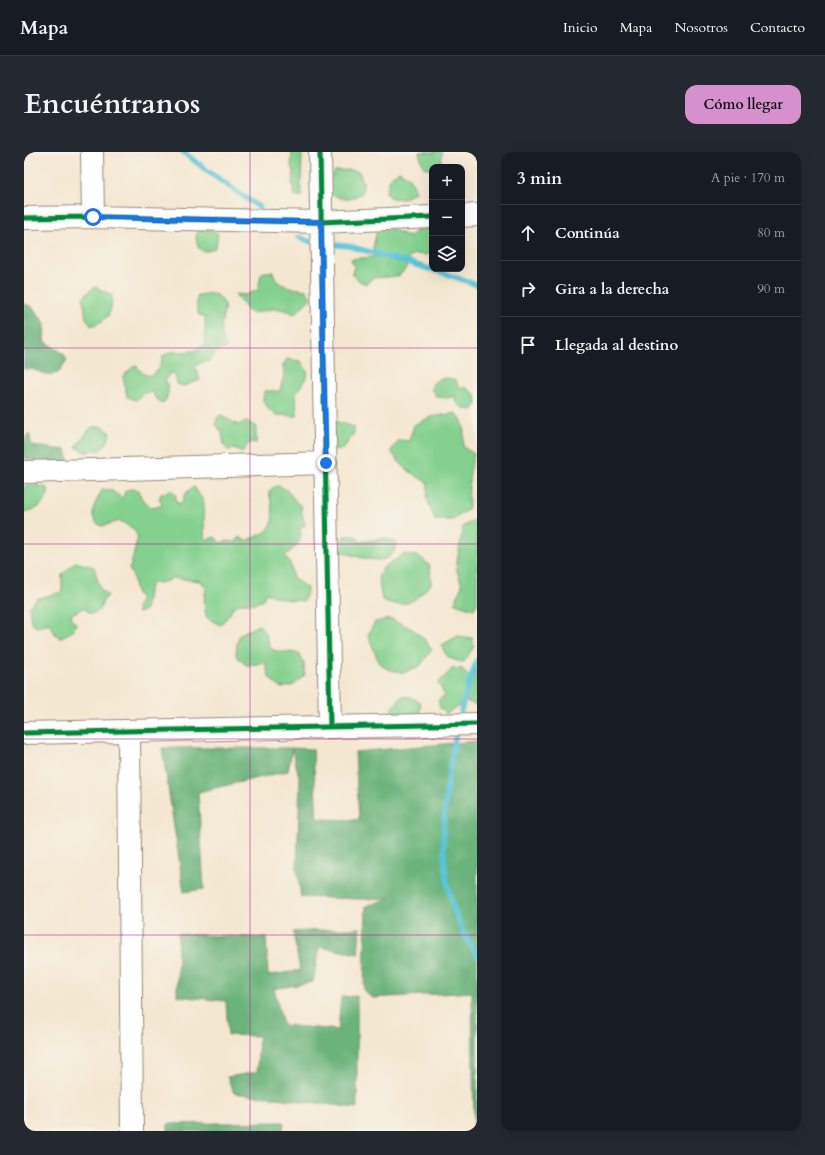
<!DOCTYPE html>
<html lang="es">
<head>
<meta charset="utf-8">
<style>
  :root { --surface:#171b24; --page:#242831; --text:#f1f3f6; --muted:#9ea1a6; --line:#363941; --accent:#d690ce }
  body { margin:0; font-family:Cardo,serif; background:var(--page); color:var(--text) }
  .controls { position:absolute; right:12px; top:12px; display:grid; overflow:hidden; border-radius:8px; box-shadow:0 4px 16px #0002 }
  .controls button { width:36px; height:36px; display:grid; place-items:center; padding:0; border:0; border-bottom:1px solid var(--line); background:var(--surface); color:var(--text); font:20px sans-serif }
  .stop { position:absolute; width:12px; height:12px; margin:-9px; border:3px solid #1a73e8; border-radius:50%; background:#fff }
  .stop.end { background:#1a73e8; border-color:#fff; box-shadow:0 1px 4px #0008 }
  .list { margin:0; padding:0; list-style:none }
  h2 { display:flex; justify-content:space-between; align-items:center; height:52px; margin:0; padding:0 16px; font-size:17px }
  h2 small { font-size:13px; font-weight:400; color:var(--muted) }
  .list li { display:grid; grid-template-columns:26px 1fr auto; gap:12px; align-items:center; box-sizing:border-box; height:56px; padding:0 16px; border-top:1px solid var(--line) }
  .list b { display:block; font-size:15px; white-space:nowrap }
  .list em { font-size:13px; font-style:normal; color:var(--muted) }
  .icon { flex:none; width:22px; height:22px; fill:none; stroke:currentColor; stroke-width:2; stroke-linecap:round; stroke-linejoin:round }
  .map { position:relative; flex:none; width:453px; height:979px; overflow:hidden; border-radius:12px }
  header { display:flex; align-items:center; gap:24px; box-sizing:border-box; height:56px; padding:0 20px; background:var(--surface); border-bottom:1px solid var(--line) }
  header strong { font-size:19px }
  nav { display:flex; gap:22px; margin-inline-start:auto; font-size:14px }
  .intro { display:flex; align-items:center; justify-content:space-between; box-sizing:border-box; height:96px; padding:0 24px }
  h1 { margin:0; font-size:28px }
  .button { padding:10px 18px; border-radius:12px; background:var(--accent); color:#111; font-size:14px; font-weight:700 }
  main { display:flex; gap:24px; padding:0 24px }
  aside { flex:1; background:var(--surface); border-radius:12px; box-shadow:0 4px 16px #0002 }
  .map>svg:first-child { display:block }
</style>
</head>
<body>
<header>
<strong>Mapa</strong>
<nav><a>Inicio</a><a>Mapa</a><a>Nosotros</a><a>Contacto</a></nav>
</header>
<div class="intro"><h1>Encuéntranos</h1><a class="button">Cómo llegar</a></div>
<main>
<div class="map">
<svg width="453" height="979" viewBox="0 0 453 979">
  <rect width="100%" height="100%" fill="#f7f3e8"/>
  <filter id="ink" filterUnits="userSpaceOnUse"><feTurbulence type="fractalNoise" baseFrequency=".025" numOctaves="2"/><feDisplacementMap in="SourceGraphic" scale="8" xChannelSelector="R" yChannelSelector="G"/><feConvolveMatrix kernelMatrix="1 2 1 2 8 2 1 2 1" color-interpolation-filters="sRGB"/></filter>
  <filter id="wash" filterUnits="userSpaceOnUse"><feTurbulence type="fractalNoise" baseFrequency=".012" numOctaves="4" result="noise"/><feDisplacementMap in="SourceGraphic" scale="16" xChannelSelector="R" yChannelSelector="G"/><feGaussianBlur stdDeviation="0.9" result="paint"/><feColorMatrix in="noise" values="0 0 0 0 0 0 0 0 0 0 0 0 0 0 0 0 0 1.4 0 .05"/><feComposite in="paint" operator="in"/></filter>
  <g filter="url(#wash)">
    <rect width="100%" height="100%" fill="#f4e7d1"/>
    <path fill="#84d18f" stroke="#607e56" d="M268,0h10l-1,34 2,10h-8l-3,-14 2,-10 -3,-6z
      M395,0h23l-1,10 -4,5h-5v2l-9,-2z
      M324,18l11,2 4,10 -1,11c-14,8 -16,8 -31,1l-4,-10 8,-13z
      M375,19c10,5 14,10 16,21l-12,7 -12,-1 -5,-6 4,-14z
      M401,72h7v21l-4,10 -14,-1 -5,3 -3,12 -7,7 -26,2 -7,6 -8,-4 -6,-6 2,-8 -3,-7 23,-2 -1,-9 4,-19 8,-4 23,12z
      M182,77l8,1 4,4c-2,13 -1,17 -15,17l-5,-4 -2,-10 2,-6z
      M240,120h9c4,15 20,16 33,18l5,8 -16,16c-7,-3 -14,-6 -22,-5 -8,1 -15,4 -23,4l-15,-19 11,1 12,-5 3,-16z
      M71,135l17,8c0,18 -3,25 -21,31l-5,-8 -3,-20 3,-4z
      M188,141c22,10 8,21 9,39 0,5 3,10 5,15l-1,2h-6l-10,12 -7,1 -7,4 5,14 -16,6 -7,-2 -2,-9 -4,-3 -6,8c5,8 4,16 -2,24l-8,-7 -3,-5 -8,1 -8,7 -9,-3 -4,-21 12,-11c3,2 6,8 9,9 11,6 18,-10 19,-18 9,-8 23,-2 33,-6 3,-1 6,-4 9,-5v-28l-6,-2c-3,-7 -3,-13 -1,-20z
      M263,207l14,2 7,12 -6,12 -6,7 1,24 -21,-1 -6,-4 -7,-11 1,-9h16l4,-16 -1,-10z
      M423,226l9,2 2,7 8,1 10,7 1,9 -5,6 -9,-2 -8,-7v-6l-6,3 -12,-1 -6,-8 2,-6 6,-4z
      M432,261c10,9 8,21 7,34l11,7c-5,18 -6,35 -5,54l-16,12h-18l-8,-22 1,-15c-17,-10 -26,-15 -37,-32l8,-11 10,1 5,-16 17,-8z
      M196,263l18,10 9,-4 9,6v16l-4,-1 -5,3 -4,7 -7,-3 -8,1 -4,-4 -2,-13 -6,-9 1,-6z
      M308,268l22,7v6l-11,16 -8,1z
      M68,275h10l8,5c-1,9 -4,15 -12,19l-5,-2 -6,4 -11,-6 8,-11z
      M2,333h11l10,3 2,4c-6,14 -10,17 -25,20v-25z
      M254,334c14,4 12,12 23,20 0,7 3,13 4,20l-5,1c3,18 -4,18 -15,29l5,7 4,16 13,9v4l-3,9 -21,-2 -17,-6 -4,8 -7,2h-14l-9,5 -2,6 -10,11 -13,-7c-4,-11 -3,-19 -1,-30l-5,-7 -29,-3 -4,3 -17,3 -3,8 -3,18 -7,3 -1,-7 4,-7c-11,-12 -3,-18 -12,-30 5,-10 5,-21 9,-31l-4,-9 -14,-8 -18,5c-17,-6 -6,-26 1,-37l9,1 4,4 7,4 2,-7 5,-2 9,1 2,8 10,9 10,-1 1,-4 -3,-3 2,-5 10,-4 5,5 -1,4 3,5 5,-2c0,-7 4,-10 9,-15l3,1 9,14v33l3,5 8,-3 5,6 6,-2 10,1 3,-5 7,4c6,-3 12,-5 18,-8 14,-8 7,-29 5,-42l5,-4z
      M453,367v20l-1,1 1,2v62l-3,5 -19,-6 7,-18 -6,-17 7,-42z
      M320,384h12l4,6 25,-4 12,5c-1,3 -2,9 -5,11 -10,13 -39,1 -52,-3z
      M380,402l16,3 10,9 1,18c-16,17 -26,26 -49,16l-4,-24 6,-9z
      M51,410l19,5 6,21 8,8 -5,5 -3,9 -6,3h-4l-6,-5 -13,6 1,5 4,5 -3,7 -13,7 -5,-4 -5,-11 -14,4 -5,-6 -2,-14 7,-8 26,-7v-17z
      M366,467c21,8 28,12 42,30l-12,17 -17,7 -16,-4 -8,-7 -11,-27 7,-13z
      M235,473l7,9 5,15 10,3 18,1 5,11 1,11 -11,10 -12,3c-14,-8 -13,-11 -17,-26l-17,4 -6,-4 -6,-7 1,-12 3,-9z
      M434,484l14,2 2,8 -10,16c-13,-2 -19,-4 -22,-17z
      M429,516l9,1 7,6 8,-6v37l-10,-5 -21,13 -6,-6 -2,-8 7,-4 -7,-13z
      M378,544l9,1 10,6 -2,13 -27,3v-10z"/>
    <path fill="#6bb37a" stroke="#536e4c" d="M0,152l7,2 14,17 -1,18 19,12 4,7 -9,13c-16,5 -21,-6 -34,-4z
      M5,281l3,13 34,4 3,12 -18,4 -27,-8v-17z
      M453,589v390h-3l-2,-139 -100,6 -8,-7 2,-85 25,-8 -30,1 -60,-2 -4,-28 3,-89 -8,-31 -4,22 -90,21 6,97 -20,3 -22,-144h129l22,1 4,70 42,1 -4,-68z
      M336,776l-2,26 -39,-7 -6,35 -39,7 9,36 55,5 3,-33 16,-1v112l-123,-15 -7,-16 30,-5 2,-36 -31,-1 -2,-34 -49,-5 1,-62 88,4 2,38 32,-6 -7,-38z
      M260,970l-1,9h-115v-7z"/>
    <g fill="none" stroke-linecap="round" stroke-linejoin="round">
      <path stroke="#5ac3d6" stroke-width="5.5" d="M159,0l30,23 46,32
        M275,85l12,5
        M313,93l12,1 95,27 33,12
        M437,559l6,-22 10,-29
        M432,581c-11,55 -21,125 -1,179 5,16 13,30 22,44"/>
    </g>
  </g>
  <g filter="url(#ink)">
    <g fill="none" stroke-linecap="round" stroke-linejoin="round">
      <g stroke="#988878" stroke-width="24">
        <path id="minor" d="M68,0l1,65
          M296,0l10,575
          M438,64l15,-1
          M0,66l69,-1 228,5 111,-5
          M0,320l302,-9
          M105,579l3,400
          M0,581l453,-9"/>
      </g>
      <use href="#minor" stroke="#fff" stroke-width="22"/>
      <g stroke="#f7f3e8" stroke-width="8">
        <path id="cycleway" d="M296,0l10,575
          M0,66l69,-1 228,5 111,-5
          M0,581l453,-9"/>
      </g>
      <use href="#cycleway" stroke="#00873e" stroke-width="5"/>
    </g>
  </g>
  <g fill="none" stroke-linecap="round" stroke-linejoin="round" filter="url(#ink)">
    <path stroke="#1a73e8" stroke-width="5" d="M69,65l228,5 5,241"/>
  </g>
  <path fill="none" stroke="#b5179e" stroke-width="1" stroke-opacity="0.55" d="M226,0v979M0,196h453M0,392h453M0,587h453M0,783h453"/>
</svg>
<div class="controls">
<button>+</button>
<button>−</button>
<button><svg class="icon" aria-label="layers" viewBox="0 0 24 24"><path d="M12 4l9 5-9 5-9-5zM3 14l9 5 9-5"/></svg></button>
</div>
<div class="stop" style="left:69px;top:65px"></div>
<div class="stop end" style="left:302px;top:311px"></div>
</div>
<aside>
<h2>3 min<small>A pie · 170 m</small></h2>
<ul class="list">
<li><svg class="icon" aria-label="ahead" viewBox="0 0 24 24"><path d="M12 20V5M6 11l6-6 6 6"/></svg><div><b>Continúa</b></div><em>80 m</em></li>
<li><svg class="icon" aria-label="right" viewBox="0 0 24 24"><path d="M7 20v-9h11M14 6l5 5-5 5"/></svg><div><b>Gira a la derecha</b></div><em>90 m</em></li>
<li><svg class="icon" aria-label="arrive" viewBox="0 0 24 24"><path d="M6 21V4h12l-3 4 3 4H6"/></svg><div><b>Llegada al destino</b></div></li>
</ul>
</aside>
</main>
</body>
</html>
